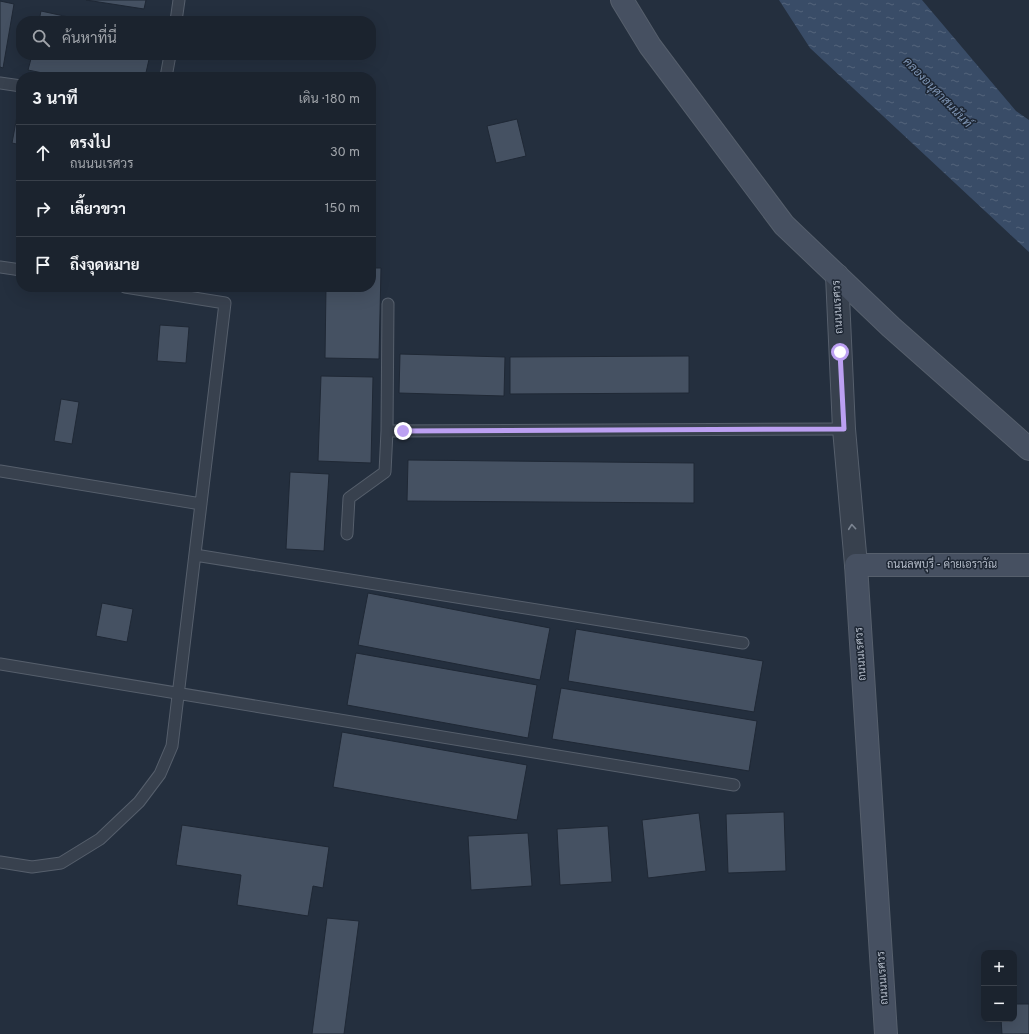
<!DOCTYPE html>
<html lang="th">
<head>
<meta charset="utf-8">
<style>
  :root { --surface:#1b232e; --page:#282f3a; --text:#f1f3f6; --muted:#a0a4aa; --line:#39404a }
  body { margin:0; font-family:Overpass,Sarabun,sans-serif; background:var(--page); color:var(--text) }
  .controls { position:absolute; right:12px; bottom:12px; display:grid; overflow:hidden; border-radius:8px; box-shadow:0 4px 16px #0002 }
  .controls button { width:36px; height:36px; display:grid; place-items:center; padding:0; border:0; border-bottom:1px solid var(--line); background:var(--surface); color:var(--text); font:20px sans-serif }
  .stop { position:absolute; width:12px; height:12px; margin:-9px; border:3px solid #bca0f2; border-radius:50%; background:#fff }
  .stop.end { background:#bca0f2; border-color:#fff; box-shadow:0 1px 4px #0008 }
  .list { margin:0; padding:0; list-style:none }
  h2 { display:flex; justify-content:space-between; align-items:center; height:52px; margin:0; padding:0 16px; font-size:17px }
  h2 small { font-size:13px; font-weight:400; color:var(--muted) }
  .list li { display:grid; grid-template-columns:26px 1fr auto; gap:12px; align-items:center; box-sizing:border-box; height:56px; padding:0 16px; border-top:1px solid var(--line) }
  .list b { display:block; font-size:15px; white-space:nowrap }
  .list p { margin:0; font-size:13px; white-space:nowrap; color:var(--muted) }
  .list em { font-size:13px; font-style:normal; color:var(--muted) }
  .icon { flex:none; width:22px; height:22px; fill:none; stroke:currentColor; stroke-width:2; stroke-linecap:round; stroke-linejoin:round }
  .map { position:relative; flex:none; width:1029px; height:1034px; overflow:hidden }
  .search { position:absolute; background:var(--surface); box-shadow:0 4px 16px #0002; left:16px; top:16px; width:360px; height:44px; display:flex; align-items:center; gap:10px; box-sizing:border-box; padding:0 14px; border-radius:16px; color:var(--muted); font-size:15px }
  .panel { position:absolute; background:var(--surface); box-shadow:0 4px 16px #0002; left:16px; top:72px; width:360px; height:220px; border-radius:16px }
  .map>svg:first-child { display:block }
</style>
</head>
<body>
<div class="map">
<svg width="1029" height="1034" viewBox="0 0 1029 1034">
  <defs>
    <pattern id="water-ripples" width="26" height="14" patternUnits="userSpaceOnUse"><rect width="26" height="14" fill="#394c67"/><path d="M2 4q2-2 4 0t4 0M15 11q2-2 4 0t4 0" fill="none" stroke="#53647b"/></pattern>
  </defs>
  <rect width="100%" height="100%" fill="#242f3e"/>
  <path fill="url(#water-ripples)" d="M779,0h143l94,111 13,9v132l-219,-204z"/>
  <path fill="#455162" stroke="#1f2835" d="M86,0h60l-2,9z
    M0,1l14,3 -11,64 -3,-1z
    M41,11l46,10h-48z
    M32,55h118l-5,22h-83l-34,-7z
    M20,100l1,1v44l-9,-2z
    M517,119l9,37 -30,7 -9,-37z
    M371,268h10l-2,91 -54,-1 1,-71h45z
    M160,325l29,2 -3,36 -29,-2z
    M400,354l105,3 -1,39 -105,-3z
    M689,356v37l-179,1v-37z
    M321,376l52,1 -2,86 -53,-2z
    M61,399l18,3 -7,42 -18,-3z
    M408,460l286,3v40l-287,-2z
    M290,472l39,2 -5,77 -38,-2z
    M368,593l182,35 -10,52 -182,-35z
    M102,603l31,6 -6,33 -31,-6z
    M576,629l187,32 -9,51 -186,-31z
    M356,653l181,32 -9,53 -181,-33z
    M561,688l196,33 -8,50 -197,-32z
    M342,732l185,33 -10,55 -184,-33z
    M784,812l2,59 -58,2 -2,-59z
    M699,813l7,58 -58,7 -6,-58z
    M182,825l147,22 -6,41 -10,-2 -5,30 -71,-11 4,-30 -65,-10z
    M608,826l4,56 -52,3 -3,-56z
    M528,833l4,53 -61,4 -3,-54z
    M327,918l32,3 -15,113h-32z
    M1014,1004h15v30h-27l-1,-15h13z"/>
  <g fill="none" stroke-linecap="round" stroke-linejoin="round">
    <g stroke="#565f6c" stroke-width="13">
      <path id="service" d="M176,21l3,-21
        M166,77l4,-22
        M0,83l21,3
        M0,267l21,3
        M387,431l457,-2
        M0,471l201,33
        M347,534l2,-36 36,-26 2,-41 1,-127
        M195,555l548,88
        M0,664l734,121
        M0,862l32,5 29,-4 39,-24 39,-37 21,-28 12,-28 53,-443 -100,-16"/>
    </g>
    <g stroke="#565f6c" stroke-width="24">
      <path id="tertiary" d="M837,275l7,154 12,136"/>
    </g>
    <g stroke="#565f6c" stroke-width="24">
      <path id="secondary" d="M622,0l28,46 134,179 107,102 138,122
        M886,1034l-30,-469h173"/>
    </g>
    <use href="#service" stroke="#38414e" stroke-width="11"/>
    <use href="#tertiary" stroke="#38414e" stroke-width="22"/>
    <use href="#secondary" stroke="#465061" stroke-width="22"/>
  </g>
  <defs><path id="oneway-chevron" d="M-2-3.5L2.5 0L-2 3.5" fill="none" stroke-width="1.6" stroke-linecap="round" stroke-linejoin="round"/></defs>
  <use stroke="#7c8592" href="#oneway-chevron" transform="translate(852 527) rotate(-95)"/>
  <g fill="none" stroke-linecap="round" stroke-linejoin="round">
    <path stroke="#bca0f2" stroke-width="5" d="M403,431l441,-2 -4,-77"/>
  </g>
  <g text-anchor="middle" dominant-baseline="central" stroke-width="3" stroke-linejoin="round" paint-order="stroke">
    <g font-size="11" fill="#b4bcc9" stroke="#1d2633">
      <text transform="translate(838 307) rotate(-93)">ถนนนเรศวร</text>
      <text x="942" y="565">ถนนลพบุรี - ค่ายเอราวัณ</text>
      <text transform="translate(861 654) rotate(-94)">ถนนนเรศวร</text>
      <text transform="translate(883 978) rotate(-94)">ถนนนเรศวร</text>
    </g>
    <g font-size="12" font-style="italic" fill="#7c92b1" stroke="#1d2633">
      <text transform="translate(937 93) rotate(46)">คลองอนุศาสนนันท์</text>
    </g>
  </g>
</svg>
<div class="controls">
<button>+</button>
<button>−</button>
</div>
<div class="stop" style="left:840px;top:352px"></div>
<div class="stop end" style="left:403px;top:431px"></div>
<div class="search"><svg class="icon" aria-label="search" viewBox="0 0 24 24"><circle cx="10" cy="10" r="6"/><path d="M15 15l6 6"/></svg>ค้นหาที่นี่</div>
<section class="panel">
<h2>3 นาที<small>เดิน · 180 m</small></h2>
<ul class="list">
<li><svg class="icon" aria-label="ahead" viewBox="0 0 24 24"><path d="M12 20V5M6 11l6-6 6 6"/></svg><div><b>ตรงไป</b><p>ถนนนเรศวร</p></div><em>30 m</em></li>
<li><svg class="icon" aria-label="right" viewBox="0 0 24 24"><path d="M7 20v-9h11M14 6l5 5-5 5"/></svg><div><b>เลี้ยวขวา</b></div><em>150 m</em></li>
<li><svg class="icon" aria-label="arrive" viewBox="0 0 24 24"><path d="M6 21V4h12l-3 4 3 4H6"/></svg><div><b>ถึงจุดหมาย</b></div></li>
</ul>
</section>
</div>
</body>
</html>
